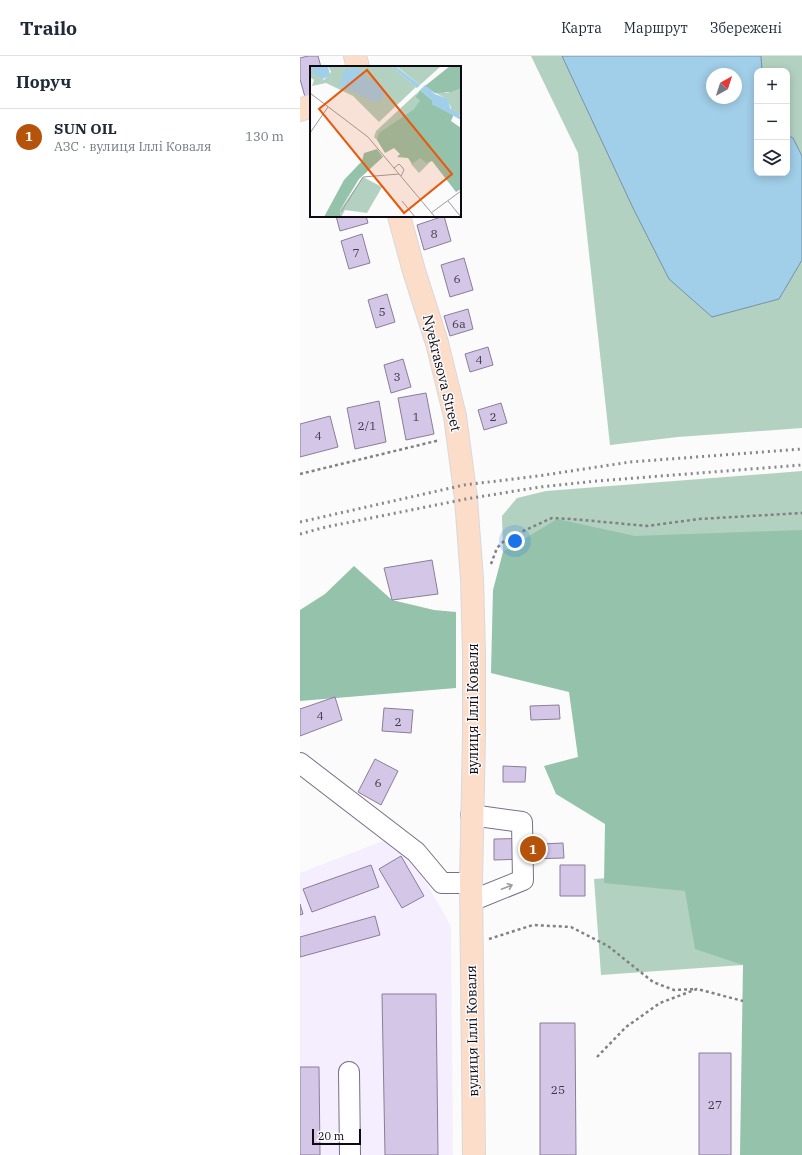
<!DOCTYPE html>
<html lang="uk">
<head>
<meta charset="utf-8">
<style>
  :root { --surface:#fff; --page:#f2f2f3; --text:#1f2937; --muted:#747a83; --line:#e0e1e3; --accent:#b45309 }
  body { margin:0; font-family:"IBM Plex Serif",serif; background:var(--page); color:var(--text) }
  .controls { position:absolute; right:12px; top:12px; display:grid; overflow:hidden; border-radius:8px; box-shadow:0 2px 10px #0003 }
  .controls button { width:36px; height:36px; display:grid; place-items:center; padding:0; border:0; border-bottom:1px solid var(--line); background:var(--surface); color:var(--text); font:20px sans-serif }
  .compass { position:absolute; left:406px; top:12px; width:36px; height:36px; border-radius:50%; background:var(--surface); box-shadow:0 2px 10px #0003; rotate:39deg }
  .scale { position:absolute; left:12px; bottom:10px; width:49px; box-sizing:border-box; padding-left:4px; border:2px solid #0e0a14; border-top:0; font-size:11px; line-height:14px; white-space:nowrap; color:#0e0a14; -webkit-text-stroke:3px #fbfbfb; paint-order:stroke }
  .you { position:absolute; left:215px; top:485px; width:14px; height:14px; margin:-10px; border:3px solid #fff; border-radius:50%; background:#1a73e8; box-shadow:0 0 0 6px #1a73e833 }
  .badge { display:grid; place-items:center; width:26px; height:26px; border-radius:50%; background:var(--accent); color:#fff; font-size:13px; font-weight:700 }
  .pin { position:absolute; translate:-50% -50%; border:2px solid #fff; box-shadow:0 1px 4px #0006 }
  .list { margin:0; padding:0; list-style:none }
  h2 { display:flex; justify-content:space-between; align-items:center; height:52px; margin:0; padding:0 16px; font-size:17px }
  h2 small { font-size:13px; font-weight:400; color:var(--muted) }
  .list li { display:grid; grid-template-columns:26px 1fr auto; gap:12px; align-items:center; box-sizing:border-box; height:56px; padding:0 16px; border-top:1px solid var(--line) }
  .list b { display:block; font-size:15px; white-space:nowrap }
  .list p { margin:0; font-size:13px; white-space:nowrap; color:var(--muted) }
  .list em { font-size:13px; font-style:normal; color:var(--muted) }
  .icon { flex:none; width:22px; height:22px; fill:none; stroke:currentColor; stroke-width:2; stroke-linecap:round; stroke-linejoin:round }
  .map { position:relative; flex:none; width:502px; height:1099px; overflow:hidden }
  header { display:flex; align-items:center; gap:24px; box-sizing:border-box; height:56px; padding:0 20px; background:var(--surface); border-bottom:1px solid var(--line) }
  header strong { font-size:19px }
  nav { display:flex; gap:22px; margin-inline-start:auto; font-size:14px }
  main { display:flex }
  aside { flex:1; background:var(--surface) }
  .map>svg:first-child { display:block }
</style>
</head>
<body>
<header>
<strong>Trailo</strong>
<nav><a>Карта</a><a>Маршрут</a><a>Збережені</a></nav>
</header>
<main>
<aside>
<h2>Поруч<small></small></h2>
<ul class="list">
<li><span class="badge">1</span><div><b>SUN OIL</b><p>АЗС · вулиця Іллі Коваля</p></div><em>130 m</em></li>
</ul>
</aside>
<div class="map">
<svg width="502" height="1099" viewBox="0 0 502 1099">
  <rect width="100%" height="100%" fill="#fbfbfb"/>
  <path fill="#f5eefe" d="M88,783l23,18 40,69 2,229h-153v-282z"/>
  <path fill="#b3d1c1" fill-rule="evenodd" d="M231,0h271v372l-124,9 -68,8 -32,-292zM457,15h30v102h-30zM412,18h24v24h-24z
    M502,415v87l-299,-6 -1,-36 15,-18 29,-7z
    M339,722l104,187 -142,10 -7,-96 52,-4z"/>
  <path fill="#94c2aa" d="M257,463l78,17 167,-6v625h-62l3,-190 -48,-16 -10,-58 -81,-8 1,-59 -49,-30 -12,-28 34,-9 -9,-65 -78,-19 2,-83 10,-38z
    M54,510l38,34 42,10 22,2v76l-156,13v-91l25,-16z"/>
  <path fill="#a1cee8" stroke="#7593a8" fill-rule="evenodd" d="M262,0h199l1,15h-5v102h30v-38l6,3 9,18v104l-23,39 -67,18 -43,-38 -36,-71zM412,18h24v24h-24z"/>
  <path fill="#d4c6e6" stroke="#8a7d9a" d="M8,0h10l3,11h-10v28l-6,2 -5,-18v-21z
    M36,160h30l2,7 -28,8z
    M144,160l7,25 -27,9 -7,-25z
    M62,178l8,29 -21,6 -8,-28z
    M164,202l9,32 -23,7 -9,-32z
    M87,238l8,28 -19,6 -8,-28z
    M168,253l5,20 -23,7 -6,-20z
    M188,291l5,18 -23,7 -5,-18z
    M103,303l8,28 -20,6 -7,-28z
    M126,337l8,41 -28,6 -8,-42z
    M79,345l7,41 -31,7 -8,-41z
    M201,347l6,20 -23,7 -6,-20z
    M30,360l8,31 -38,10v-33z
    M132,504l6,34 -46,6 -8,-32z
    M35,641l7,23 -42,16v-27z
    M259,649l1,14 -29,1 -1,-14z
    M84,652l29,2 -2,23 -29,-2z
    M75,703l23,12 -17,34 -23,-13z
    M203,710l23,1 -1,15h-22z
    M241,782v6l22,-1 1,15 -70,2v-21z
    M101,800l23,40 -22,12 -23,-39z
    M71,809l8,22 -67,25 -9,-23z
    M260,809h25v31h-25z
    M0,848l3,10 -3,1z
    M75,860l5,19 -80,22v-20z
    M82,938h54l2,161h-53z
    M240,967h35l1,132h-36z
    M399,997h32v102h-32z
    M0,1011h19l1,88h-20z"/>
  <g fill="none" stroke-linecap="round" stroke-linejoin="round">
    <g stroke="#7a6e8a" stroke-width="22">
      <path id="minor" d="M0,707l116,89 26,31h29
        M171,845l52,-21 -1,-58 -51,-7
        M49,1016l1,83"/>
    </g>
    <g stroke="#d8d8d9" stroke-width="24">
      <path id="major" d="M55,0l3,11
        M0,54l11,-4
        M99,160l15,55 23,72 18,73 11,83 6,80 2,75v80l-3,149 3,272"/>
    </g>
    <path stroke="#828085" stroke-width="2.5" stroke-dasharray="3 3" stroke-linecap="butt" d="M0,418l140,-34
      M191,508l6,-16 9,-9 46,-21 20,1 75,7 52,-7 103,-6
      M189,883l44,-14 38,2 37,19 45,36 21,8 23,-1
      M297,1001l29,-30 34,-24 37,-14 46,12"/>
    <use href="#minor" stroke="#fff" stroke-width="20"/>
    <use href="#major" stroke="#fcddca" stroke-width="22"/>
    <path stroke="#89878c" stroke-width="3" stroke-dasharray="2 4" stroke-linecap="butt" d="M0,466l164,-37 74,-9 92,-14 172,-13
      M0,478l26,-7 140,-28 74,-12 57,-6 205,-16"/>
  </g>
  <defs><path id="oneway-shaft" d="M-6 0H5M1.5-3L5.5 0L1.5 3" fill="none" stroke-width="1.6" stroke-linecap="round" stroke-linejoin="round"/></defs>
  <use stroke="#9f9da1" href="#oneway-shaft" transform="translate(207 831) rotate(-22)"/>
  <g text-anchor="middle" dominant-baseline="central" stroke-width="3" stroke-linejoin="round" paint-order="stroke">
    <g font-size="12" fill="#403948">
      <text x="134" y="177">8</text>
      <text x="56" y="196">7</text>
      <text x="157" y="222">6</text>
      <text x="82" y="255">5</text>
      <text x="159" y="267">6а</text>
      <text x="179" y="303">4</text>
      <text x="97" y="320">3</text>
      <text x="116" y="360">1</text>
      <text x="193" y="360">2</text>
      <text x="67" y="369">2/1</text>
      <text x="18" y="379">4</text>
      <text x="20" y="659">4</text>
      <text x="98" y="665">2</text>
      <text x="78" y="726">6</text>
      <text x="258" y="1033">25</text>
      <text x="415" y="1048">27</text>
    </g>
    <g font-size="14" fill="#0e0a14" stroke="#fbfbfb">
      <text transform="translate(142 317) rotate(76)">Nyekrasova Street</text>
      <text transform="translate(173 653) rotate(-90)">вулиця Іллі Коваля</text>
      <text transform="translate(172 975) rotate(-91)">вулиця Іллі Коваля</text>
    </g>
  </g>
  <g transform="translate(10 10)">
    <rect width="151" height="151" fill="#fbfbfb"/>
    <path d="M0,0h3v3l11,11 7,-8 -3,-6h63l25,21 -37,35 -26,-26 -27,-13 -14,3 2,-6 -4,-3zM86,0h45l-21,19zM151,17v33l-9,-6 -5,-11 -17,-9 18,3zM108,26l-3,5 6,5 -23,24 -21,14 -3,-3 2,-6zM110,73l11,22 -12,12 -8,-9 4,-4zM53,111l19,10 -15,26 -22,-3 -4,7 -1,-7z" fill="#b3d1c1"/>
    <path d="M140,0h11v22l-10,4 -16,1 -10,-7zM110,24l12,10v4l22,10 -3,7 10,7v61l-5,3 -24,-31 -6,2 -6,-5 -8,6 -4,-6 -11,-1 3,-3 -6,-6 -9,5 -8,-13 2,-7 34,-23 7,-9 -5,-4zM67,83l6,8 -24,22 -19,31 1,7h-17l20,-37 18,-19 2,-8z" fill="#94c2aa"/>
    <path d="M3,0h15l2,9 -7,4 -6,-3 -4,-3zM81,0h4l25,19 -3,3zM41,2l10,2 7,9 8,1 6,7 2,8 -5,7 -7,-1 -32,-15 4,-16zM115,19l10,9 13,5 2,9 9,6 2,6 -29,-16v-4l-12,-10z" fill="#a1cee8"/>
    <path fill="none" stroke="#9c9b9f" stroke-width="1" d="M0,27l58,44 67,80M0,67l18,-26M84,102l5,-4 3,3 2,3 -3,6M92,135l13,16M138,135l13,16M31,146l22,-35 36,-3M121,147l30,-22"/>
    <path fill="#e8590c" fill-opacity="0.15" stroke="#e8590c" stroke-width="2" d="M57,4l85,104 -48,39 -85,-104z"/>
    <rect width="151" height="151" fill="none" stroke="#0e0a14" stroke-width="2"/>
  </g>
</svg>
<div class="controls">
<button>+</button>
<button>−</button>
<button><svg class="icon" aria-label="layers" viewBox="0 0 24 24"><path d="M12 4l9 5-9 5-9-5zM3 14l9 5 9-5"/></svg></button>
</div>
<svg class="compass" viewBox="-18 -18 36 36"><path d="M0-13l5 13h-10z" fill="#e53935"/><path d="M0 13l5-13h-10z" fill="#747a83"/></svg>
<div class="scale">20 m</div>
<div class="you"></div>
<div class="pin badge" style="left:233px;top:793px">1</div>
</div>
</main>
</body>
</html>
